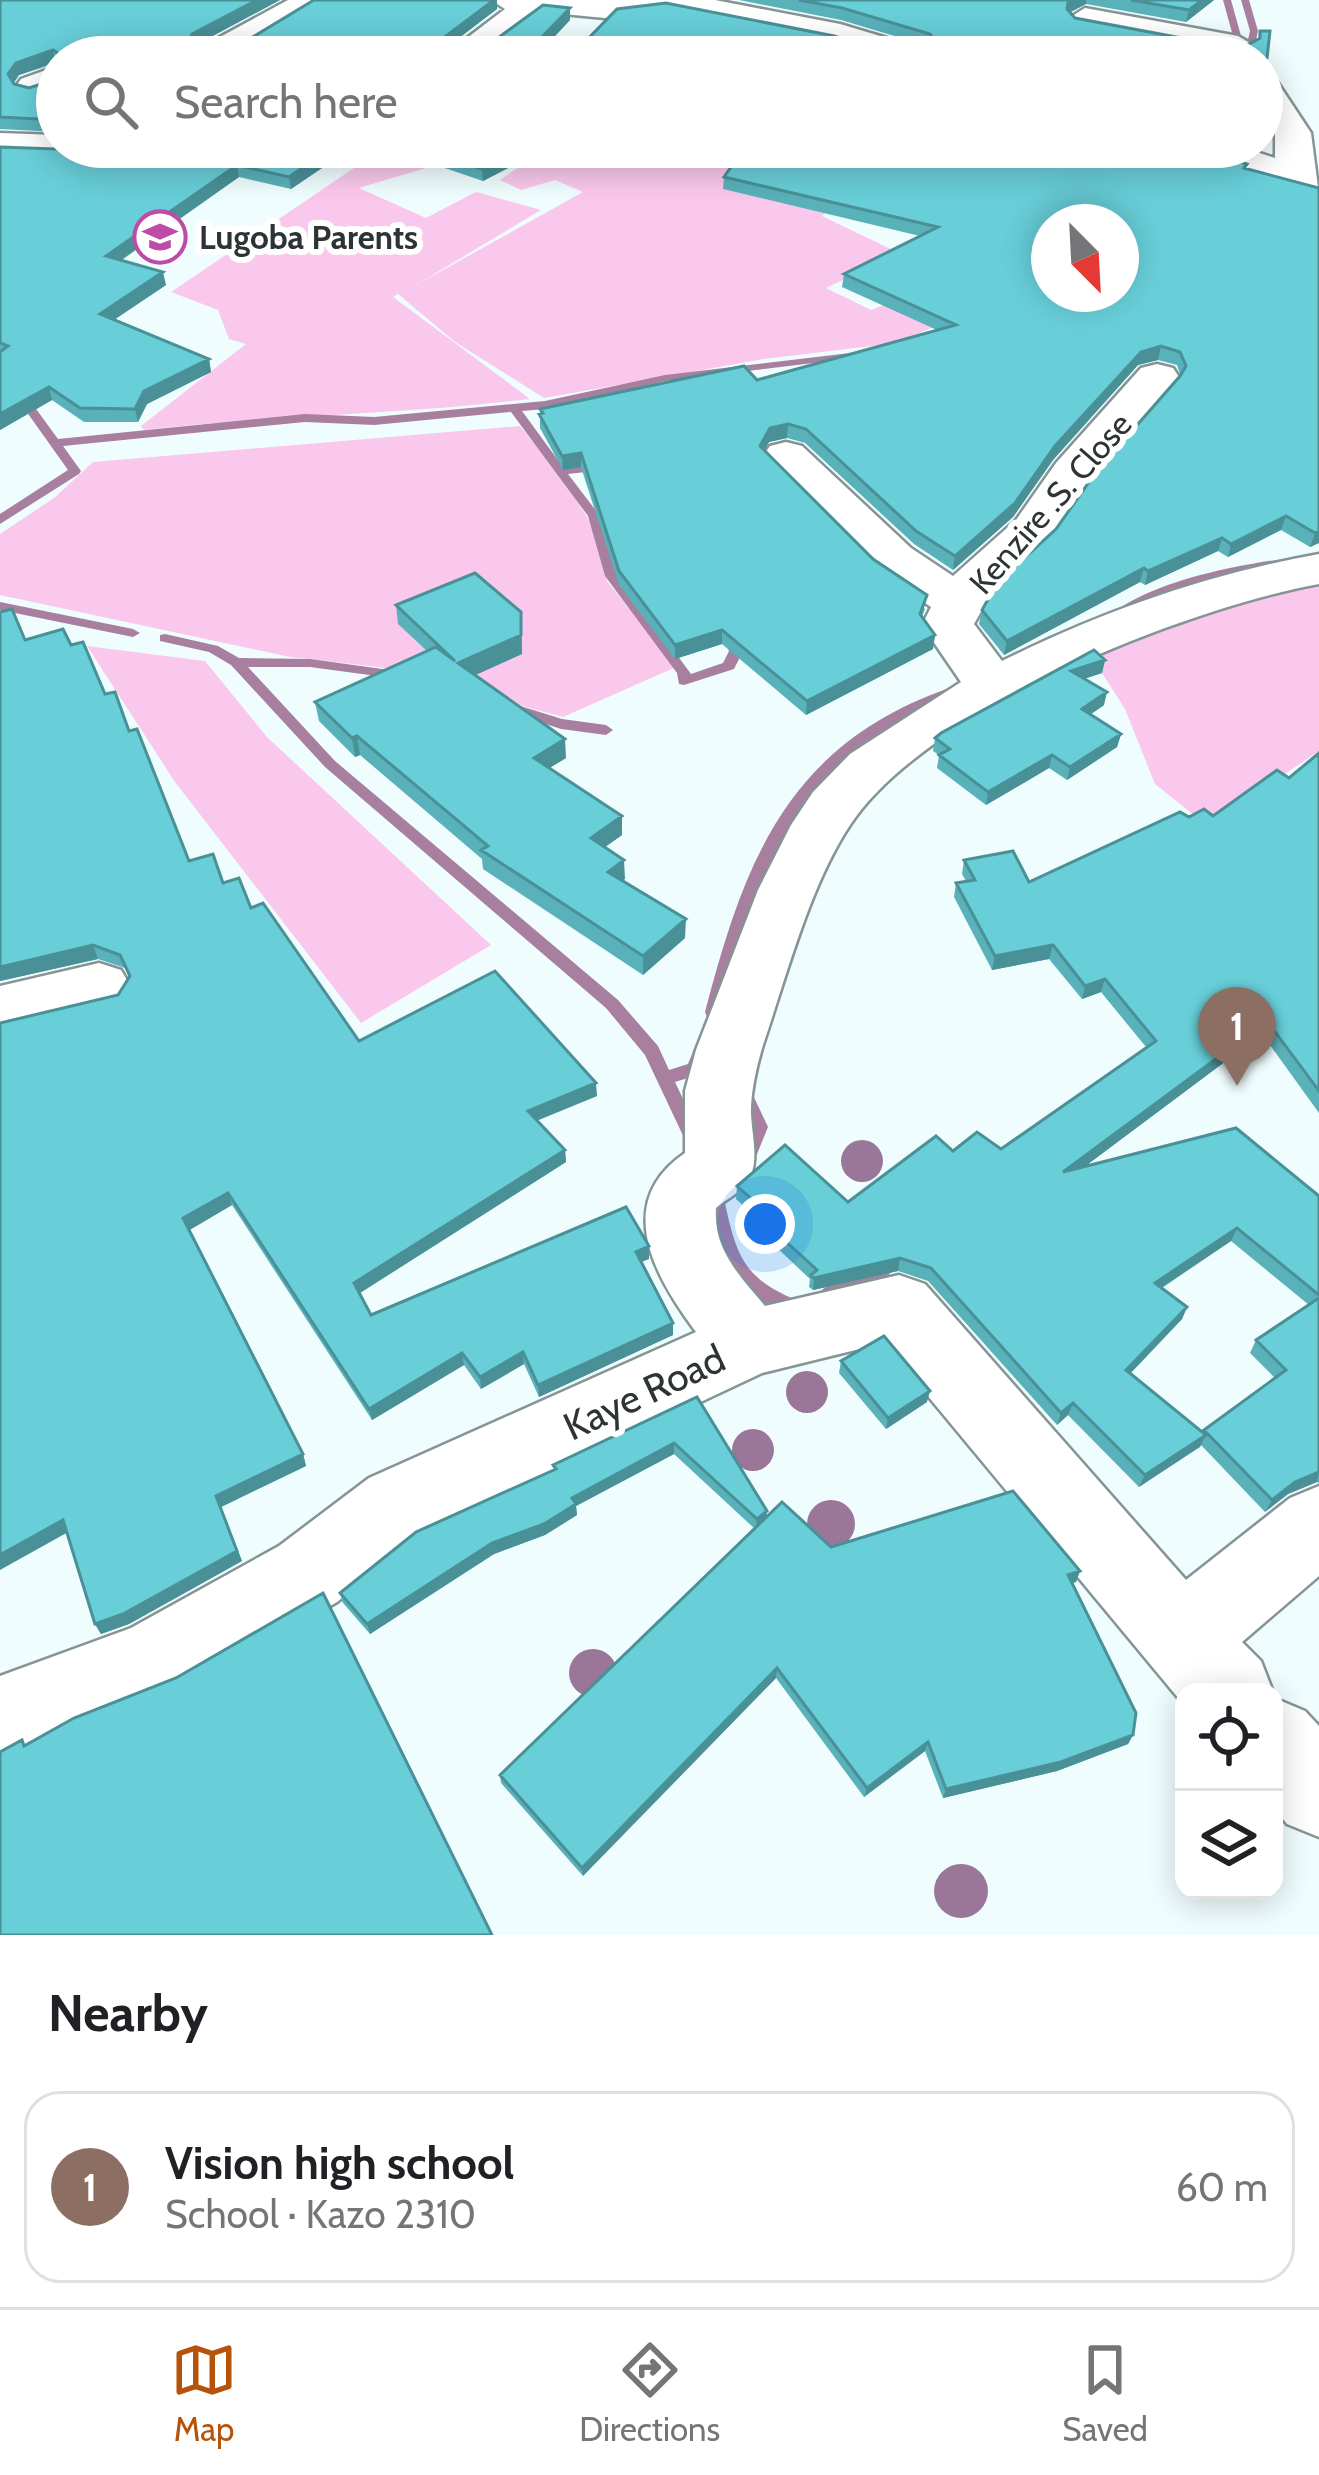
<!DOCTYPE html>
<html lang="en">
<head>
<meta charset="utf-8">
<style>
  :root { --surface:#fff; --page:#f6f6f6; --text:#202124; --muted:#757577; --line:#e0e0e0; --accent:#b45309 }
  body { margin:0; font-family:Cabin,sans-serif; background:var(--page); color:var(--text) }
  .controls { position:absolute; right:36px; bottom:36px; display:grid; overflow:hidden; border-radius:24px; box-shadow:0 6px 30px #0003 }
  .controls button { width:108px; height:108px; display:grid; place-items:center; padding:0; border:0; border-bottom:3px solid var(--line); background:var(--surface); color:var(--text); font:60px sans-serif }
  .compass { position:absolute; left:1031px; top:204px; width:108px; height:108px; border-radius:50%; background:var(--surface); box-shadow:0 6px 30px #0003; rotate:156deg }
  .you { position:absolute; left:765px; top:1224px; width:42px; height:42px; margin:-30px; border:9px solid #fff; border-radius:50%; background:#1a73e8; box-shadow:0 0 0 18px #1a73e833 }
  .badge { display:grid; place-items:center; width:78px; height:78px; border-radius:50%; background:var(--accent); color:#fff; font-size:39px; font-weight:700 }
  .pin { position:absolute; translate:-50% -99px; filter:drop-shadow(0 3px 6px #0008) }
  .pin::after { content:''; position:absolute; top:63px; width:42px; height:36px; background:inherit; clip-path:polygon(0 0,100% 0,50% 100%) }
  .list { margin:0; padding:0; list-style:none }
  h2 { display:flex; justify-content:space-between; align-items:center; height:156px; margin:0; padding:0 48px; font-size:51px }
  h2 small { font-size:39px; font-weight:400; color:var(--muted) }
  .list li { display:grid; grid-template-columns:78px 1fr auto; gap:36px; align-items:center; box-sizing:border-box; height:192px; margin:0 24px 24px; padding:0 24px; border:3px solid var(--line); border-radius:36px }
  .list b { display:block; font-size:45px; white-space:nowrap }
  .list p { margin:0; font-size:39px; white-space:nowrap; color:var(--muted) }
  .list em { font-size:39px; font-style:normal; color:var(--muted) }
  .icon { flex:none; width:66px; height:66px; fill:none; stroke:currentColor; stroke-width:2; stroke-linecap:round; stroke-linejoin:round }
  .map { position:relative; flex:none; width:1319px; height:1935px; overflow:hidden }
  .search { position:absolute; background:var(--surface); box-shadow:0 6px 30px #0003; left:36px; right:36px; top:36px; height:132px; display:flex; align-items:center; gap:30px; box-sizing:border-box; padding:0 42px; border-radius:66px; color:var(--muted); font-size:45px }
  .sheet { height:372px; background:var(--surface) }
  nav { display:flex; justify-content:space-around; align-items:center; box-sizing:border-box; height:168px; border-top:3px solid var(--line); background:var(--surface); font-size:33px; color:var(--muted) }
  nav a { display:grid; justify-items:center; gap:6px }
  nav .on { color:var(--accent) }
  .map>svg:first-child { display:block }
</style>
</head>
<body>
<div class="map">
<svg width="1319" height="1935" viewBox="0 0 1319 1935">
  <rect width="100%" height="100%" fill="#f0fdfe"/>
  <path fill="#fac8ec" d="M385,147l51,18 -77,23 67,30 50,-26 65,18 -125,75 167,-93 -28,-12 -34,10 -21,-10 47,-33 81,12h46l22,-8 33,-1 104,15 10,31 -21,20 77,37 -73,35 45,22 50,-19 33,27 -57,25 -133,16 -220,39 -89,-56 -57,-48 -5,3 137,102c-129,16 -257,16 -386,31l-3,-4 105,-82 -17,-5 -11,-29 -47,-18z
    M520,426l44,54 26,42 17,59 69,86 -113,50 -184,-50 -89,-10 -290,-62v-61l54,-36 39,-36z
    M1319,580v171l-59,40 -45,41 -60,-48 -30,-75 -37,-58 51,-21z
    M87,646l118,15 62,76 224,208 -130,78 -186,-241z"/>
  <g fill="none" stroke-linecap="round" stroke-linejoin="round">
    <path fill="#a97f9f" fill-rule="evenodd" d="M1223,0h8l10,36 -6,21h-8l6,-21z
      M1241,0h8l9,31 -6,26h-8l6,-26z
      M850,353l6,3 -2,2 -189,23 -120,28 -23,2 41,56 40,-5 6,4 -6,4 -35,4 32,42 19,60 72,98 32,-11 6,-12 -6,-16 7,-4 7,4 6,16 -9,18 -50,16 -5,-1 -2,-11 -72,-97 -17,-60 -77,-104 -137,13 -69,-3 -242,24 18,25 -2,3 -79,50v-10l68,-44 -64,-90 -4,-1v-7l12,4 46,63 247,-25 69,3 171,-16 120,-26z
      M1319,555v8c-41,4 -81,10 -120,22 -23,8 -58,28 -80,28l-2,-3c48,-34 144,-50 202,-55z
      M0,602l133,27 7,4 -7,4 -133,-27z
      M165,634l53,12 21,12 71,1 94,13 2,3 -7,4 -89,-12h-62l87,94 283,239 40,46 11,24 19,-6 6,-15h12l3,5 -8,20 -26,8 27,57 -3,5 -6,2 -6,-2 -42,-89 -39,-47 -281,-241 -94,-102 -22,-13 -49,-11v-6z
      M949,688l7,5 -2,3c-28,13 -58,25 -84,43 -92,64 -122,169 -149,273l-2,5h-12l-2,-5c40,-153 83,-267 244,-324z
      M514,704l48,15 44,6 7,5 -7,5 -45,-6 -52,-17 -2,-3z
      M744,1087l6,2 18,38 -15,37 -6,2 -6,-2 -3,-5 12,-32 -15,-33 3,-5z
      M725,1181l6,3 3,5 -9,14c12,56 21,78 77,99l3,6 -3,6 -7,2c-67,-24 -75,-47 -89,-114l13,-18z
      M893,1250l7,2 2,6 -23,29c-9,2 -21,1 -30,5 -16,6 -13,19 -34,16l-3,-6 3,-6 21,-18 31,-5 19,-21z"/>
    <g stroke="#859495" stroke-width="5">
      <path id="minor" d="M288,0h40l-95,57h-42l5,-7z
        M491,0h224l125,24 87,26 5,7h-52l-46,-14 -168,-33 -61,8 -63,-6 -61,45h-39l63,-48z
        M1085,8l153,28 17,10 -17,10 -164,-31 -5,-7z
        M57,66v22l-24,8 -12,-3 -5,-7 5,-7z
        M1262,74l12,3 37,56 8,62 -128,-40 -5,-8h55l34,11v-25l-13,-21z
        M0,133l57,2v12h18l-18,10 -57,-2z
        M1157,364l16,4 6,9 -6,9 -83,97 -40,57 -59,54 -17,30 28,37c101,-50 206,-87 317,-107v30c-134,25 -392,125 -469,241 -40,60 -64,152 -87,220 -6,20 -11,41 -12,62 -1,26 12,58 -7,79 -7,9 -20,14 -28,22 -3,42 24,68 49,98l134,-31 26,9 261,296 104,-82 29,-12v90l-77,66 19,19 12,31h-89v13l-300,-362 -122,30 -337,159 -88,70 -153,90 -184,72v-88l131,-48 148,-82 90,-68 327,-146c-41,-55 -84,-129 -11,-179v-62l11,-41 62,-160 33,-65 22,-33 37,-38 111,-72 -39,-57 9,-18 -56,-37 -112,-114 7,-10 16,-4 16,4 109,102 42,28 63,-56 40,-57 85,-95z
        M99,963l22,7 10,17 -10,17 -121,30v-48z
        M1274,1698l31,13 14,15v111l-32,-13 -13,-16z"/>
    </g>
    <use href="#minor" fill="#fff" fill-rule="evenodd"/>
  </g>
  <g fill="#9a7699">
    <circle cx="862" cy="1161" r="21"/>
    <circle cx="807" cy="1392" r="21"/>
    <circle cx="753" cy="1450" r="21"/>
    <circle cx="831" cy="1524" r="24"/>
    <circle cx="593" cy="1673" r="24"/>
    <circle cx="961" cy="1891" r="27"/>
  </g>
  <path fill="#59b1ba" fill-rule="evenodd" d="M0,0h280l-86,46 -1,3h40l264,-40 -51,39 37,1 87,-29 -28,30h389l-3,-4 -87,-26 -102,-20h475l-28,22 -100,-18 -16,8 5,6 165,31 18,-10 2,-8 7,27 -3,12 -2,1v-14h-1205v6l-38,12 -5,8 15,5 28,-9v53l-57,-3z
    M0,147l56,2 3,-2h294l-62,42 -52,-12 -117,83 44,25 -52,35 95,39 2,13 -64,32 -9,18h-54l-32,-22 -52,30z
    M383,147h166l-66,34z
    M743,147h449l54,22 73,374 -9,4 -29,-17 -53,27 -10,-6 -73,34 -5,-3 -136,73 -25,-31 3,-14 74,-81 124,-155 -3,-9 -19,-5 -20,5 -85,95 -40,57 -60,53 -39,-26 -109,-101 -18,-5 -18,4 -4,8 160,159 -3,8 13,18 -2,14 -127,66 -84,-71 -47,15 -56,-74 -38,-118 -18,3 -23,-42v-19l217,-29 180,-50 -95,-43 2,-13 76,-38 -197,-47 1,-12 21,-29z
    M396,605l125,7 1,42 -47,21 91,83 -17,10 73,67 -17,12 20,32 -3,2 63,57 -42,37 -160,-106 -1,-10 -122,-104 -5,2 -36,-36 -4,-19 112,-51 -29,-27z
    M25,640l46,5 58,86 60,130 34,22 28,25 108,133 238,55 -60,24 28,30 1,12 -207,131 12,22 278,-69v13l-8,3 32,61v12l-134,62 -15,-33 -43,25 -17,-24 -92,55 -140,-215 -43,25 114,224 3,12 -85,41 21,54 -113,63 -28,10 -6,-10 -28,-92 51,-537 11,-17 -4,-10 -27,-9 -98,22z
    M1105,660l-3,13 -18,6 20,26 -14,10 31,19 -4,13 -50,33 -18,-12 -63,37 -49,-37 2,-13 -6,-4 2,-13z
    M1319,753v360l-57,-79 -178,133 235,29v287l-2,-1 -29,12 -23,18 -64,-67 -62,42 -71,-72 -11,10 -129,-144 -30,-10 -85,19 -4,-3 1,-8 -53,-50 1,-10 -22,-20 1,-13 111,16 105,-51 48,-2 145,-102 -45,-55 -19,7 -33,-40 -57,11 -38,-73 2,-14 10,-2 -4,-7 2,-14 65,22 160,-65 24,-1 76,-38zM1231,1241l78,64 -53,35 -6,13 25,25 -72,54 -73,-58 52,-55 5,-12 -25,-19z
    M841,1361l86,41 -41,27 -47,-56z
    M697,1397l70,114 -1,7 65,29 249,24 -4,11 -4,1 61,152 -5,9 -71,27 -114,27 -18,-47 -61,46 -88,-119 -193,198 -82,-93 -1,-8 255,-246 -81,-75 -98,52 1,9 -32,20 -51,19 -124,80 -27,-31 -3,-10 214,-123 -1,-5z"/>
  <path fill="#499097" d="M257,0h23l-86,46 -5,11 -3,-8 6,-15z
    M494,0h3v9l-58,44 -1,4v-15z
    M1074,0h12v4l-19,10 1,-11z
    M1202,0h12l-28,22 3,-12z
    M570,8v12l-32,34 -1,-12z
    M53,50l2,12 -36,13 -8,11 -3,-12 8,-11z
    M333,147h20l-62,42 -2,-12z
    M524,147h25l-66,34 -1,-12z
    M237,165l2,12 -130,91 -3,-12z
    M163,272l3,13 -63,42 -3,-13z
    M1161,346l-3,14 -20,5 -85,95 -40,57 -60,53 2,-14 186,-204z
    M209,359l2,13 -64,32 -9,18 -3,-13 9,-18z
    M49,387l3,13 -52,30v-16z
    M788,424l-1,14 -18,4 -9,17v-13l10,-18z
    M581,453v14l-18,3 -1,-14z
    M1286,516l-5,14 -53,27 3,-13z
    M1319,531v12l-9,4 5,-14z
    M1222,538l-4,13 -73,34 3,-14z
    M1144,568l-4,14 -136,73 3,-14z
    M521,612l1,42 -62,28 -2,-19z
    M722,630v14l-47,15v-14z
    M935,635l-2,14 -127,66 1,-14z
    M1105,660l-3,13 -34,11 3,-13z
    M1107,692l-3,13 -25,17 3,-13z
    M1121,734l-4,13 -50,33 3,-13z
    M357,736l3,19 -5,2 -3,-19z
    M565,739l1,19 -31,19 -1,-19z
    M1052,755l-3,13 -63,37 2,-13z
    M622,816v19l-31,22v-19z
    M624,860l1,19 -17,12v-19z
    M686,919l-1,19 -42,37v-19z
    M93,945l5,14 -98,22v-14z
    M1053,945l-4,14 -57,11 3,-14z
    M1105,979l-4,13 -19,7 3,-13z
    M1267,1021l-5,13 -202,151 3,-13z
    M596,1083l1,13 -68,28 -1,-13z
    M565,1150l1,12 -209,133 -3,-12z
    M228,1193l4,12 -44,26 -5,-13z
    M1237,1228l-6,13 -81,54 5,-12z
    M649,1246v13l-13,5v-12z
    M900,1258l-2,13 -85,19 1,-12z
    M1187,1307l-5,12 -61,64 5,-13z
    M673,1323v12l-134,62 -1,-12z
    M523,1352l1,12 -43,25 -1,-12z
    M462,1353l2,12 -92,55 -3,-11z
    M930,1391l-3,11 -41,27 2,-11z
    M1073,1403l-5,12 -11,10 4,-12z
    M1206,1435l-6,12 -61,40 6,-12z
    M674,1443v11l-98,52 1,9 -32,20 -51,19 -124,80 -3,-10 125,-81z
    M303,1454l3,12 -85,41 21,54 -113,63 -28,10 -6,-10 121,-128z
    M1319,1472l-2,10 -29,12 -23,18 7,-12 23,-18z
    M767,1511l-1,10 -10,9 1,-11z
    M63,1520l7,11 -70,39v-15z
    M1080,1571l-4,11 -12,3 4,-10z
    M777,1668l-1,10 -193,198 -1,-8z
    M1133,1735l-5,9 -71,27 -114,27 3,-9z
    M928,1742l-3,9 -61,46 3,-9z"/>
  <path fill="#68ced8" stroke="#499097" stroke-width="3" fill-rule="evenodd" d="M0,0h257l-65,34 -6,15h47l81,-49h180l-56,42v6l45,1 60,-44 27,3 -33,34 3,8h37l40,-41 49,-6 168,33 46,14h53l5,-4 -8,-12 -88,-26 -43,-8h275l-6,3 -1,6 8,9 165,31 20,-11v-7h10l-3,27 -5,3v-4h-1203v-3l-6,-4 -37,13 -8,11 6,10 15,4 28,-9v41l-57,-3z
    M1131,0h71l-13,10z
    M1262,103l12,19 -8,15 -4,-1z
    M0,147l56,2 3,-2h274l-44,30 -52,-12 -131,91 57,16 -63,42 109,45 -65,32 -9,18 -55,-1 -31,-21 -49,27v-62l8,-6 -8,-3z
    M418,147h106l-42,22z
    M745,147h447l55,17 -3,4 75,20v343l-4,2 -29,-17 -55,28 -9,-6 -74,33 -4,-3 -137,73 -25,-31 15,-27 59,-54 40,-57 84,-96 6,-10 -6,-14 -19,-6 -20,6 -86,94 -40,57 -60,53 -39,-25 -110,-102 -18,-5 -18,4 -10,18 113,113 54,36 -7,19 15,21 -128,66 -85,-71 -47,15 -56,-74 -38,-118 -19,3 -23,-42 4,-1 -3,-4 204,-43 13,14 199,-55 -112,-51 94,-47 -214,-50zM1049,222h72v72h-72z
    M475,573l46,39v23l-63,28 107,76 -31,19 88,58 -31,22 33,22 -16,12 78,47 -43,37 -162,-106 7,-4 -131,-110 -5,2 -37,-36 121,-55 19,14 -59,-56z
    M12,609l13,31 38,-11 8,16 12,-3 22,52 10,-2 14,39 8,-2 52,132 24,-7 10,29 16,-5 12,30 12,-5 96,138 136,-70 101,112 -68,28 37,39 -211,133 17,32 255,-108 23,39 -13,6 37,71 -135,62 -15,-33 -43,25 -18,-24 -93,56 -141,-216 -45,25 120,236 -87,42 21,55 -114,63 -28,10 -32,-104 -63,35v-532l118,-28 12,-19 -10,-21 -27,-10 -93,22v-355z
    M1094,650l11,10 -34,11 36,21 -25,17 39,25 -51,33 -18,-12 -64,37 -49,-37 11,-6 -15,-11 6,-5z
    M1319,753v338l-52,-70 -204,151 173,-44 83,68v99l-82,-67 -82,55 32,24 -61,63 80,65 -61,40 -72,-72 -12,10 -130,-145 -31,-10 -86,20 -3,-3 6,-5 -59,-54 7,-5 -28,-25 48,-41 63,57 88,-66 17,15 24,-19 24,17 155,-108 -51,-62 -20,7 -32,-41 -58,11 -39,-73 19,-3 -11,-20 49,-9 16,31 151,-70 9,5 15,-8 9,7 64,-46 12,8z
    M1319,1298v174l-24,10 -23,18 -68,-70 82,-60 -30,-30z
    M884,1336l46,55 -42,27 -47,-57z
    M697,1397l70,114 -10,8 -83,-76 -102,55 4,6 -32,20 -52,19 -125,81 -27,-31 76,-61 140,-63 -3,-4z
    M1013,1491l67,80 -12,4 68,138 -3,22 -72,27 -115,27 -18,-47 -61,46 -90,-120 -195,200 -82,-93 282,-273 49,45z
    M323,1593l169,342h-492v-183l22,-12 2,6 50,-28 102,-40z"/>
  <defs>
    <g id="school-ring" transform="scale(2.7)"><circle r="9.5" fill="#fff" stroke="#be4ba6" stroke-width="1.5"/><path d="M0-5L7-2L0 1L-7-2ZM-4 1L0 2.5L4 1V4Q0 6-4 4Z" fill="#be4ba6"/></g>
  </defs>
  <g fill-rule="evenodd">
    <use href="#school-ring" x="160" y="237"/>
  </g>
  <g text-anchor="middle" dominant-baseline="central" stroke-width="12" stroke-linejoin="round" paint-order="stroke">
    <g font-size="33" font-weight="bold" fill="#2e3435" stroke="#fff" text-anchor="start">
      <text x="199" y="237">Lugoba Parents</text>
    </g>
    <g font-size="33" fill="#2e3435" stroke="#fff">
      <text transform="translate(1050 503) rotate(-49)">Kenzire .S. Close</text>
    </g>
    <g font-size="39" fill="#2e3435" stroke="#fff">
      <text transform="translate(644 1392) rotate(-25)">Kaye Road</text>
    </g>
  </g>
</svg>
<div class="controls">
<button><svg class="icon" aria-label="locate" viewBox="0 0 24 24"><circle cx="12" cy="12" r="6"/><path d="M12 2v4M12 18v4M2 12h4M18 12h4"/></svg></button>
<button><svg class="icon" aria-label="layers" viewBox="0 0 24 24"><path d="M12 4l9 5-9 5-9-5zM3 14l9 5 9-5"/></svg></button>
</div>
<svg class="compass" viewBox="-18 -18 36 36"><path d="M0-13l5 13h-10z" fill="#e53935"/><path d="M0 13l5-13h-10z" fill="#757577"/></svg>
<div class="you"></div>
<div class="pin badge" style="left:1237px;top:1086px;background:#8d6e63">1</div>
<div class="search"><svg class="icon" aria-label="search" viewBox="0 0 24 24"><circle cx="10" cy="10" r="6"/><path d="M15 15l6 6"/></svg>Search here</div>
</div>
<section class="sheet">
<h2>Nearby<small></small></h2>
<ul class="list">
<li><span class="badge" style="background:#8d6e63">1</span><div><b>Vision high school</b><p>School · Kazo 2310</p></div><em>60 m</em></li>
</ul>
</section>
<nav>
<a class="on"><svg class="icon" aria-label="map" viewBox="0 0 24 24"><path d="M3 6l6-2 6 2 6-2v14l-6 2-6-2-6 2zM9 4v14M15 6v14"/></svg>Map</a>
<a><svg class="icon" aria-label="directions" viewBox="0 0 24 24"><path d="M12 3l9 9-9 9-9-9zM9 14v-3h6M13 9l2 2-2 2"/></svg>Directions</a>
<a><svg class="icon" aria-label="saved" viewBox="0 0 24 24"><path d="M7 4h10v16l-5-4-5 4z"/></svg>Saved</a>
</nav>
</body>
</html>
